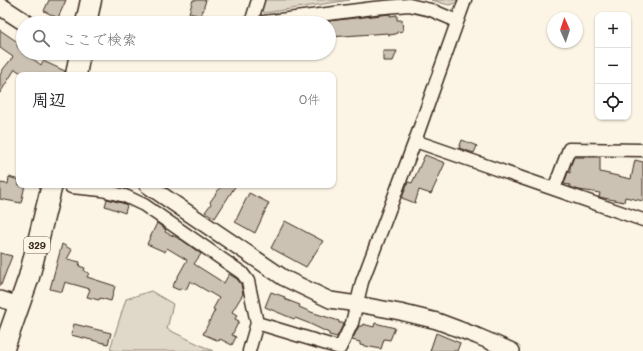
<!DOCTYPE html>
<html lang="ja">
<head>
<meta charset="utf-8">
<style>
  :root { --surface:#fff; --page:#f2f2f2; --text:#202124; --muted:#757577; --line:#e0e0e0 }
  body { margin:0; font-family:Mali,"Klee One",sans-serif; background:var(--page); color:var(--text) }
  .controls { position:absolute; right:12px; top:12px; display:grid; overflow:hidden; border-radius:8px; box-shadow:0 1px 3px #0004 }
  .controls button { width:36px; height:36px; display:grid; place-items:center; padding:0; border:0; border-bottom:1px solid var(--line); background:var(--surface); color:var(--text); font:20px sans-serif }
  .compass { position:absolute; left:547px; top:12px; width:36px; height:36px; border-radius:50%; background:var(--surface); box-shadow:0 1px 3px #0004; rotate:357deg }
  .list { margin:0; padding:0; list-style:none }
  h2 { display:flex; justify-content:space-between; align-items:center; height:52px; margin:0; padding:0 16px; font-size:17px }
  h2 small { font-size:13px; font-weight:400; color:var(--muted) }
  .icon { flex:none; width:22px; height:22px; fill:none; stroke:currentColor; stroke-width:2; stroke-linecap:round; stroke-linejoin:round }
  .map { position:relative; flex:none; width:643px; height:351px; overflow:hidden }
  .search { position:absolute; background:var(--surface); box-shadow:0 1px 3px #0004; left:16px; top:16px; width:320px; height:44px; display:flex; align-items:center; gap:10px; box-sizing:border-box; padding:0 14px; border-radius:22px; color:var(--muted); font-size:15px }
  .panel { position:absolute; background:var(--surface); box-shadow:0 1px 3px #0004; left:16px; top:72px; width:320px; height:116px; border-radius:8px }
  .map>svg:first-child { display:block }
</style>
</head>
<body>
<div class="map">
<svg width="643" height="351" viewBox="0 0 643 351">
  <rect width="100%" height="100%" fill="#fcf5e5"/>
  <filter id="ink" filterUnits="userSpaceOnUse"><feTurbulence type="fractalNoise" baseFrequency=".025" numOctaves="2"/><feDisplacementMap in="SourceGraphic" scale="8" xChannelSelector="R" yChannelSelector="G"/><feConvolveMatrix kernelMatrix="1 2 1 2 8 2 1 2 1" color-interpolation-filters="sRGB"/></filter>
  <g filter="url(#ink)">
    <path fill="#e0d8c8" stroke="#8e8173" d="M264,0h86l-86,13 -3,-5z
      M431,0h26l-1,3 -7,2z
      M151,291l22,13 -6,25 46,22h-98l-5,-2 16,-50z"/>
    <path fill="#ccc2b3" stroke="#3b2a1e" d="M49,0h17l-8,18 -14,-7z
      M193,0h13l-5,16 -12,-3z
      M390,14v2l7,-1v5h5l1,11 -6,1 -1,2 -7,1 -1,-2 -59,4v-16z
      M0,30l19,13 -2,3 3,3 3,-3v7h2l16,12 2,-4 22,10v4h-41l-9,-6 -15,24v-18l4,-7 9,-11 -13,-9z
      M383,51h14l-4,10h-10z
      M462,140l15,6 -3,7 -15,-5z
      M425,155l20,8 -14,31 -12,-4 -4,13 -13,-5 6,-16 4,1z
      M574,157h26v15l31,7 4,-19 8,2v39l-18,-4 -1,5 -25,-5 1,-4 -21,-3 -9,-3v-2l-6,-1 4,-12 2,1v-6z
      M9,177l10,3v5h6l-4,18 -21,-4v-16l8,1z
      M222,185h14l-21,33 -10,-6 6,-8 -1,-2z
      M249,193l20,10 -14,30 -20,-11z
      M107,199l15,4 5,2 -2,8 -20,-7z
      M285,221l38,20 -17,26 -35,-19z
      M157,223l9,7 -1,2 17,8 19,14 -7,10 30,19 5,-9 8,5 4,5 2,10 -11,18 5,3 -2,4 4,2 -7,14 4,2 -4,8 -12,-6 -1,2 -16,-7 12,-24 -2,-1 6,-11 -29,-17 -4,9 -4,-2 -3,2 -7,-3 15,-27 -20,-12 -2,4 -18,-8z
      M62,244l10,6 -5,9 13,3 -1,4 6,2 -1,3 5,2 -2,4 28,9 -4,15 -11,-3 -1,2 -12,-3 3,-8 -25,-7 -3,10 -12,-3z
      M0,253l12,3 -11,29h-1z
      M271,292l14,5 -1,2 16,6 -1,2 12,5 28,9v2h5l-7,14 -8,-2v-2l-21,-10 -13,-5 -1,1 -29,-12z
      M375,323l20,5 -5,12 -6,-1 -3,10 -21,-4v-3l-8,-2 7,-14h3l1,-2 11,3z
      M74,324l37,9 -3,11 -37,-9z
      M436,333l24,10 -3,8h-27z"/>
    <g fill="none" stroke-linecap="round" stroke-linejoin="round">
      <g stroke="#3b2a1e" stroke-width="15">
        <path id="minor" d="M251,23l7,-23
          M256,23l118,-15 35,-3 22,5 26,11
          M415,141l228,79
          M71,187l31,3 23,6 19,9 98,68 6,8 9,42 -8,28
          M554,189l15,-40 74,1
          M257,323l83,25 12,-25 10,-41 53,-141 50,-141"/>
      </g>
      <g stroke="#3b2a1e" stroke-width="18">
        <path id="tertiary" d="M147,185l137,93 46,22 27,4 43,8 37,9 40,15 35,15
          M0,299l19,6"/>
      </g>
      <g stroke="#3b2a1e" stroke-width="20">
        <path id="secondary" d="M0,6l26,17"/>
      </g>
      <g stroke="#3b2a1e" stroke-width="23">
        <path id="trunk" d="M86,23l5,-23
          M76,75l4,-22
          M3,351l26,-74 23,-92"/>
      </g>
      <use href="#minor" stroke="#fcf5e5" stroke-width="12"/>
      <use href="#tertiary" stroke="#fcf5e5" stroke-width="15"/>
      <use href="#secondary" stroke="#fcf5e5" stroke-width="17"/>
      <use href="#trunk" stroke="#fcf5e5" stroke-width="20"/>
    </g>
  </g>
  <g text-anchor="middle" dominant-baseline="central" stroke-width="3" stroke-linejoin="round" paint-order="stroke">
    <rect fill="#fcf5e5" stroke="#75675a" stroke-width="1" x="24" y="237" width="26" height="16" rx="3"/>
    <g font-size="10" font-weight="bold" fill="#3b2a1e">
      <text x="37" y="245">329</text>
    </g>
  </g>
</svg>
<div class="controls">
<button>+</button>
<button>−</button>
<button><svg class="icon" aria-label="locate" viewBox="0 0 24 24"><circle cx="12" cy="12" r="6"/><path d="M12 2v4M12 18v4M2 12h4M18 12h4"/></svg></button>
</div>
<svg class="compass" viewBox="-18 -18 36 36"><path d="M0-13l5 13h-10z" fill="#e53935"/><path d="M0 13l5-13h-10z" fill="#757577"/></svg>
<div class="search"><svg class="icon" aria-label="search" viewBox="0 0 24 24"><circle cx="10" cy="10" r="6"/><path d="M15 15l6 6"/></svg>ここで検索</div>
<section class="panel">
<h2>周辺<small>0件</small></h2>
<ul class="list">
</ul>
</section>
</div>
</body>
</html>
